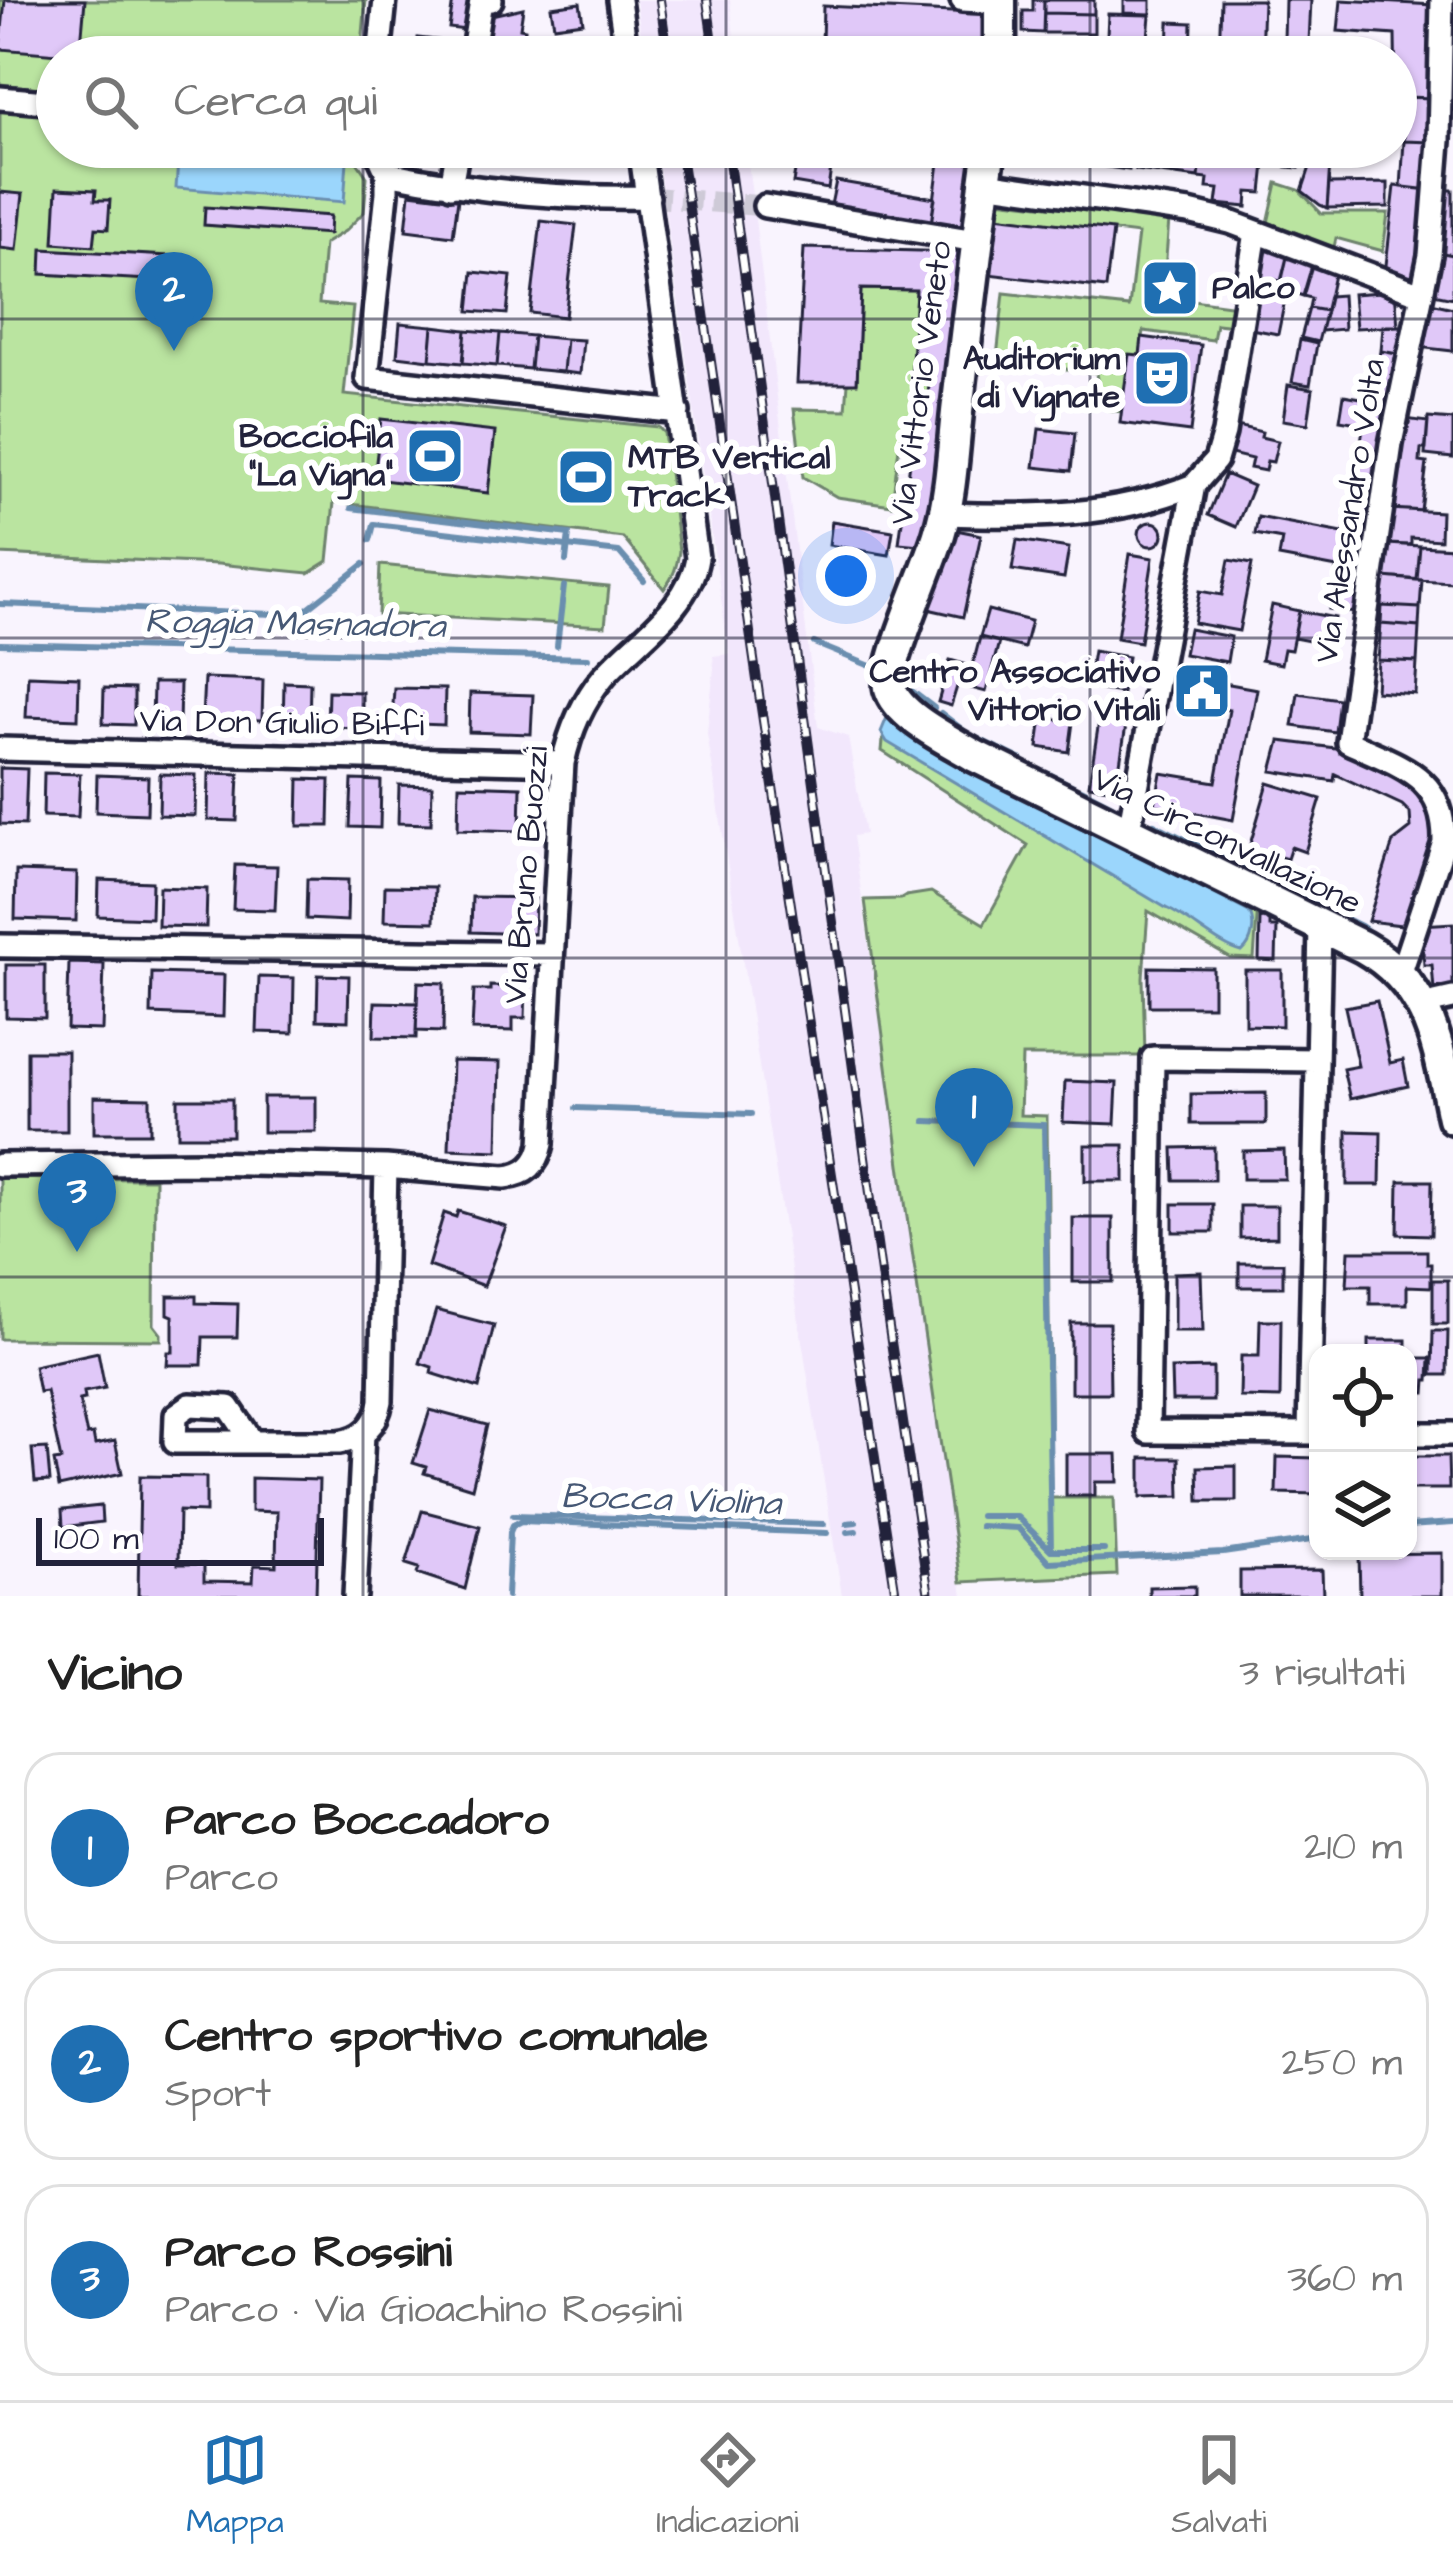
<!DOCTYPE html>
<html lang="it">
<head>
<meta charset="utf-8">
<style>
  :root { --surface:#fff; --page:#f6f6f6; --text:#222; --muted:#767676; --line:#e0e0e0; --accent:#1f6fb2 }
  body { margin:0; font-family:"Architects Daughter",sans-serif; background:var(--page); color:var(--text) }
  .controls { position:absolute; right:36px; bottom:36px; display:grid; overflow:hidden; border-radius:24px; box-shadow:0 3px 9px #0004 }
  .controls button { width:108px; height:108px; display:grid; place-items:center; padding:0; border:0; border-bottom:3px solid var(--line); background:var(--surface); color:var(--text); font:60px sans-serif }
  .scale { position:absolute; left:36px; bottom:30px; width:288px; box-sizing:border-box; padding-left:12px; border:6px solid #22223b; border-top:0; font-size:33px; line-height:42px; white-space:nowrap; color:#22223b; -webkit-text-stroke:9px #fff; paint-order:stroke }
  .you { position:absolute; left:846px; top:576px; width:42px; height:42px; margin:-30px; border:9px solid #fff; border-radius:50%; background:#1a73e8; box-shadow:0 0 0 18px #1a73e833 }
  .badge { display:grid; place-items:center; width:78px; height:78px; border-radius:50%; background:var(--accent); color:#fff; font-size:39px; font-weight:700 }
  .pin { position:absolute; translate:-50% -99px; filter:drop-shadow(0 3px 6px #0008) }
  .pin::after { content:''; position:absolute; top:63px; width:42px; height:36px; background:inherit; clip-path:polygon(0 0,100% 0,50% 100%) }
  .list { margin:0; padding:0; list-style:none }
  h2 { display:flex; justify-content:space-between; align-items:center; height:156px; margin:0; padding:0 48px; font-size:51px }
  h2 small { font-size:39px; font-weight:400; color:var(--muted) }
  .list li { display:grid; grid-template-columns:78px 1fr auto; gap:36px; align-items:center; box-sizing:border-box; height:192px; margin:0 24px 24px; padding:0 24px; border:3px solid var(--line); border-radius:36px }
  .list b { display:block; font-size:45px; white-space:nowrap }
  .list p { margin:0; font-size:39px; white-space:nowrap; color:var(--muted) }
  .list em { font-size:39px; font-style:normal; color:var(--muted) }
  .icon { flex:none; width:66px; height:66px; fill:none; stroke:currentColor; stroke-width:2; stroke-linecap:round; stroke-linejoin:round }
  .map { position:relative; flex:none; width:1453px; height:1596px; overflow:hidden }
  .search { position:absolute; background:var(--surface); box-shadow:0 3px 9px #0004; left:36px; right:36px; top:36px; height:132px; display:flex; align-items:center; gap:30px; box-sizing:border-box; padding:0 42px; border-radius:66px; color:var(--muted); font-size:45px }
  .sheet { height:804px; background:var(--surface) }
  nav { display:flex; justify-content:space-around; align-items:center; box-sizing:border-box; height:168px; border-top:3px solid var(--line); background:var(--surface); font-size:33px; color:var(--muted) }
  nav a { display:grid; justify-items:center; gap:6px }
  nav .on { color:var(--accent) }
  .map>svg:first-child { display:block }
</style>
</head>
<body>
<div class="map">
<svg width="1453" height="1596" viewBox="0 0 1453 1596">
  <rect width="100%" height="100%" fill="#f9f4fe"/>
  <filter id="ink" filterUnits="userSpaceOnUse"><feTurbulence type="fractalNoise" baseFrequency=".00833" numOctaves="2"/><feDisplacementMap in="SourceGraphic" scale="24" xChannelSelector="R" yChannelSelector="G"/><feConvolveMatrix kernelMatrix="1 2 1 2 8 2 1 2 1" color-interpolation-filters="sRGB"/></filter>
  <g filter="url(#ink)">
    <path fill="#f2e7fc" d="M636,0h94l6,57h-92z
      M656,147h90l72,580 30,10 17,97 -12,2 110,760h-121l-135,-863 7,-65 -1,-12 16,-2z"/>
    <path fill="#bae4a0" stroke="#6e836e" stroke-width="3" d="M0,0h366l-5,57h-304v33l-57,-6z
      M0,109l57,7v31h290l20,30 -3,35 -19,19 -21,13 -5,60 34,3 -9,88 314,32 6,6 15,118c-2,15 -5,25 -15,38l-41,-51 -289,-36 -6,59 -19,12 -91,-9 -218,-10z
      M1277,183l22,7 22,23h67l-5,38 -47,-13 -4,18 -23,-9v-10l-41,-14z
      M997,200l172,20 -6,76 74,10 -2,20 -19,-2 -3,16 -69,-9 -4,24h-11l-7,57 -14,-2 -9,-19 -3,-18 -75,-10 -25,3 8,-73 125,14 9,-73 -143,-18z
      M861,289l55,1 -5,92 18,3 -6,64 -24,-2 -7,58 -55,-8 -34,-20 -9,-68 52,1 2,-27 9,-1z
      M380,565l229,22 -4,39 -227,-12z
      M890,714l368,190 -4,55 -24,-1 -82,-47 -5,67 2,78h-123l-2,59 27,1 4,382h63l3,77 -156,7 -54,-365 -42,-317 36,-1 5,-3 25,-4 53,32 44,-79 -146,-94 2,-21z
      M0,1178l155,1 -1,146 7,9v6l-161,-1z"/>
    <path fill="#9bd6fc" stroke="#6b8eaf" stroke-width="3" d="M179,147l168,14 -3,41 -168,-14z
      M888,715l86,54 275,143c7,11 4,31 -7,40 -24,-6 -51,-33 -76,-44l-279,-166 -6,-10z"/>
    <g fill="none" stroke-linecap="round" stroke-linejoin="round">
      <path stroke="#6b8eaf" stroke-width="6" d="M351,508l218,26 -3,27
        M370,540l4,-16 245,28 25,29
        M0,604l299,11 65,-51
        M814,643l59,24
        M0,644l588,14
        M557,646l7,-60
        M909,689l25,19
        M941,713l22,17
        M972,736l50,24
        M1049,774l24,12
        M1081,789l31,16
        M1154,824l73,36
        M1240,867l81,40
        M1332,912l29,14 24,18
        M576,1108l175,6
        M925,1121l119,4 7,425
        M513,1515l311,9
        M980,1516h36l35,34h53
        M847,1523l9,-1
        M980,1526l38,2 31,34 174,-9 95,-14
        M1408,1526l45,-3
        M848,1532l8,-1
        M507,1596l3,-64 3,-7 8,-4 306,12"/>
    </g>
    <path fill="#e0c8f8" stroke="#22223b" stroke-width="3" d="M5,0h80l-5,56 -80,-7z
      M453,0h16l-3,30 -17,-2z
      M1033,0h11l-1,33 -20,-1v-21h10z
      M1044,0h50v14l-50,-1z
      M1124,0h27v14l-27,-1z
      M1221,0h42l-2,57 -42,-1z
      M1285,0h26l-2,42 -25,-1z
      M1341,0l93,5 -1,93 -37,-1 -1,-62 -57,-4z
      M580,3l3,19 -29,4 -3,-19z
      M823,6l172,8 -2,37 -171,-8z
      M523,8l-3,20 5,1 -1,21 -41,3 4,-37z
      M1044,13l50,1v19h-51z
      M1108,14l42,1 -2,23 -41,-2z
      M1169,22l23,1 -1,34h-23z
      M418,38l28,3 -2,16h-28z
      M1284,41l25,1v15h-25z
      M1142,49v8h-110v-6z
      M1404,97l29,1 -2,44 -27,-1z
      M1404,141l27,1 -2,48 -28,-3z
      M799,147h35l-6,42 -35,-6z
      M941,147h44l-24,84 -30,-7z
      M1003,147h53l-3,14 -51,-6z
      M1056,147h31l-2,17 -32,-3z
      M1087,147h45l-3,23 -44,-6z
      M1139,147h63l-3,31 -63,-8z
      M1202,147h18l-1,7 6,1 1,-8h27l-2,16 14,1 -3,29 -14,-1 -1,15 -30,-3 2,-15 -12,-1 1,-9 -9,-1z
      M1253,147h48l-2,21 -48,-5z
      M1312,147h19l-4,61 -7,-3 -18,-14 10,-30z
      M836,181l99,17 -4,26 -100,-19z
      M1388,183v24l-61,1 2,-24z
      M1395,186l35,4 -10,88 -35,-4z
      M57,188l39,2 -1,10h15l-2,29 -12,-1 -2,18 -40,-3z
      M1444,190h9v65l-15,-3z
      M0,192l23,2 -6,56 -17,-2z
      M410,193l48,6 -5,37 -47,-6z
      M205,207l125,9 -1,18 -125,-9z
      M995,216l118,14 -7,58 -118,-14z
      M541,221l35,4 -11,92 -35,-4z
      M1267,246l21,7 -7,28 -19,-3z
      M804,248l155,4 -6,142 -22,152 -32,-3 13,-95 11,1 6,-64 -18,-2 5,-93 -55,-1 -4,94h-60z
      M42,249l126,7 -1,25 -126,-7z
      M1438,252l15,3v43l-24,-5z
      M1288,253l25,9 -10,34 -23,-8z
      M1313,262l22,8 -9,41 -17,-3 2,-10 -8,-2z
      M473,272l38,4 -4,38 -38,-3z
      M1262,278l19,3 -2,12 7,2 -8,39 -27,-5z
      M1395,291l3,35 -42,2 -3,-34z
      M1342,295l2,34 -23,2 8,-35z
      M1427,302l26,6v43l-36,-4z
      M1309,308l17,3 -8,31 -17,-4z
      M400,323l33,3 -3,34 -33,-4z
      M433,326l33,4 -3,33 -33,-3z
      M1383,326h21l-3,29 -20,-4z
      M466,330l34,3 -3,33 -34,-3z
      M500,333l33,3 -3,33 -33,-3z
      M533,336l33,3 -3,33 -33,-3z
      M1142,337l59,8 -11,87 -70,-9 9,-69 11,1z
      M566,339l17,1 -3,34 -17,-2z
      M1300,340l17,4 -7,41 -18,-3z
      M1381,351l23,4 -9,49 -23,-4z
      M1288,385l25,4 -5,35 -25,-4z
      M1344,395l51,9 -11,59 -26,-5 6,-34 -24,-4z
      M1428,418l25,2v38l-28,-3z
      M381,419l114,13 -7,61 -114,-14z
      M1405,419l23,3 -2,27h-5l-1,13 7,1 -6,48 -30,-2z
      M1237,426l25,6 -1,5 17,4 -5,21 -6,-1 -2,10 -15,-3 2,-9 -21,-5z
      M1039,429l36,4 -4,38 -37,-4z
      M1358,458l26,5 -15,75 -25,-5z
      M1225,474l28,12 -17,41 -28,-12z
      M1391,509l50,3 -1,28 -29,-2v7l-24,-1z
      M1258,517l111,21 -14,75 -26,-4 8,-41 -58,-11 3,-18 -27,-5z
      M832,521l61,10 -4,24 -60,-10z
      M1139 534a12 12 0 1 1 24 0a12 12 0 1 1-24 0Z
      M946,528l35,7 -18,82 -35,-8z
      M1017,540l52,8 -5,30 -52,-8z
      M1387,544l33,2 -3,34 -34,-3z
      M1420,546l33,2v34l-36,-2z
      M1130,554l23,4 -13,84 -23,-4z
      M1229,560l23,4 -13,67 -45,-8 6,-32 22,4z
      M1383,577l39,3 -2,28 -38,-2z
      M1272,605l27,6 -8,39 -7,-1 -3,15 -20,-4z
      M1382,606l38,2 -1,19 -38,-3z
      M988,610l43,11 -7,27 -44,-11z
      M1299,611l36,7 -5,27 -36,-7z
      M1381,624l38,3 -2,35 -39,-2z
      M1189,629l42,8 -4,25 -43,-8z
      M980,637l19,5 -13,50 -19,-5z
      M1093,651l35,6 -6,36 -35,-5z
      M950,660l14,4 -13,42 -13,-4z
      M1378,660l39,2 -2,32 -39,-3z
      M28,675l51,2 -1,42 -52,-2z
      M1180,675l77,14 -24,131 -78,-15 6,-32 55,9 13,-72 -54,-10z
      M204,678l59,2 -1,40 -60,-2z
      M284,682l26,1 -1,45 -26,-1z
      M153,683h27l-1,42 -27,-1z
      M104,688l30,1v36l-31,-1z
      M394,688l51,1 -1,36 -52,-2z
      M328,691l34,1v36l-35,-1z
      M470,693l63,2 -2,39 -62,-2z
      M1298,693l41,6 -4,33 -42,-6z
      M1100,715l27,4 -11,70 -27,-4z
      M1042,717l31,5 -4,30 -31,-5z
      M1280,741l63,8 77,36 14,15 2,52 -26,74 -42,-5 25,-79 18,-14 -1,-15 -8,-8 -67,-31 -1,7 -62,-10z
      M0,768l27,1 -2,56 -25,-1z
      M44,773l36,1 -2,43 -35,-1z
      M209,773l30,1 -2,47 -29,-1z
      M160,774l36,1 -1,41 -36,-1z
      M97,775l51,2 -1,37 -51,-2z
      M299,779l31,1 -1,46h-31z
      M352,780l29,1 -1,47 -30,-1z
      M1268,783l53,16 -16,53 -14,-5 -4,12 -38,-11z
      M399,785l33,1 -1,38 -33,-1z
      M459,785l62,2 -1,44 -62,-2z
      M235,865l42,1 -2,44 -42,-1z
      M16,871l61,2 -1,48 -61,-2z
      M307,879l41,1 -1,41 -41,-2z
      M99,880l53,2 -1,36 -53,-2z
      M385,886l50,1 -1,35 -50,-1z
      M159,887l48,2 -1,38 -48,-1z
      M472,897l63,1 -1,36 -63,-2z
      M1260,918l10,1v8h7l-1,34 -17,-1z
      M1453,923v66l-19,1 -2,-25h-8l-3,-40z
      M69,963l35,1 -2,66 -35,-1z
      M6,965h39v53l-39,-1z
      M1149,967l64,1v38h-64z
      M1245,970h37v56l-37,-1z
      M152,973l72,2 -1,42 -72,-3z
      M318,975l31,1 -1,45 -31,-1z
      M259,977l35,1 -1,55 -36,-1z
      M418,982l26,1 -1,49 -27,-1z
      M490,986l36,1 -1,31h-12v13l-41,-1 2,-40h16z
      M1377,1001l13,62 13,-3 5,26 -58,13 -7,-30 15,-3 -13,-59z
      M375,1002l42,1 -1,35 -42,-1z
      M27,1051h40v80h-40z
      M452,1061l48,1 -2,89 -49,-2z
      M1065,1081l52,2 -2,41 -52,-2z
      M1266,1093v31h-75v-30z
      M94,1097l56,1v35h-56z
      M263,1097h53v35h-53z
      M178,1099h54v37h-54z
      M1347,1131l34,1 -1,53h-33z
      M1085,1145h39v36h-39z
      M1214,1147v33h-40l-1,-32z
      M1284,1150l1,29h-42v-28z
      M1399,1181h33l-1,54 -33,-1z
      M1173,1204h40v28h-40z
      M1240,1206h37v31l-37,1z
      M458,1211l48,15 -22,60 -56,-20 16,-53 12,4z
      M458,1211l48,15 -22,60 -56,-20 16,-53 12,4z
      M1073,1218h40v64h-40z
      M1349,1251h78v13h4v23l-24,-1v18h-37v-18h-23z
      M1239,1263h44v24h-44z
      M1201,1272l2,59h-29v-58z
      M1433,1280h15v44h-15z
      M168,1296h28v7l42,1 -1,33h-34l-1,28h-35l1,-13h5v-36l-5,-2z
      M436,1310l58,15 -15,63 -48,-15 1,-6 -12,-4z
      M436,1310l58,15 -15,63 -48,-15 1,-6 -12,-4z
      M1260,1320h21l-1,78 -40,-1 1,-41h18z
      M1071,1323h38l1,70h-39z
      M1433,1331h15l-1,44h-15z
      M1369,1340h37v13h-37z
      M98,1352l7,36 -21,4 1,7 -6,1 8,35 6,-1 2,11 20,-4 7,32 -63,14 -5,-26 7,-1 -15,-69 -7,1 -5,-26z
      M1408,1358h22l-1,22h-3l-1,13h-17z
      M1213,1368v33h-41l-1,-32z
      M430,1410l57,15 -15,63 -48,-15 2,-6 -13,-4z
      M430,1410l57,15 -15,63 -48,-15 2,-6 -13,-4z
      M47,1448l3,33 -15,1 -3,-33z
      M1066,1454h51l1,28h-23v14h-29z
      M1408,1456h40l1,33h-41z
      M1277,1457l41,1v36l-42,-1z
      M1141,1458h38l1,38 -39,1z
      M1236,1466v35h-37l-1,-34z
      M140,1476l66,1v35l-27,-1 -1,53h26v17l49,1 1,-17 22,1 1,-54 -26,-1v-33l68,2 -3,116h-178z
      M101,1506l1,16 -39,5 -1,-17z
      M422,1511l58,15 -15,63 -48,-16 2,-5 -13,-4z
      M422,1511l58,15 -15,63 -48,-16 2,-5 -13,-4z
      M1442,1553v43h-82l-1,-42z
      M1322,1570l1,26h-83v-25z
      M1195,1586v10h-46v-9z"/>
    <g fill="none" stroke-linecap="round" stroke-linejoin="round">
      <path stroke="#cecad7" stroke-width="21" stroke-dasharray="21 10" stroke-linecap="butt" d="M648,197l117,9"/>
      <g stroke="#22223b" stroke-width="30">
        <path id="street" d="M619,0l8,57
          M962,0l38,2
          M379,57l6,-57
          M472,57l9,-56 10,-1
          M0,98l57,5
          M375,147l12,26v20l-20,185 311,34
          M387,173c87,18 172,26 261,24
          M985,183l204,29 41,10 191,72
          M451,186l7,-39
          M765,206l211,35
          M945,514c86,3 167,4 249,-29
          M0,749l563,14
          M1129,830l65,-345 22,-25 8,-27 32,-201
          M0,946l551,8
          M1400,975l44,-133c1,-67 -45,-76 -96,-100l43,-298 39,-189 9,-114 3,-141
          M1422,1005l31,-7
          M1317,1060l-164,-2 -5,374 170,1
          M0,1165l204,-2 182,4 119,10c21,-2 33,-13 37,-33l21,-381c7,-32 19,-61 40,-86 32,-37 86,-68 94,-119l-57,-411
          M1309,1433l11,-506
          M1408,1434h45
          M252,1441l-23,-34 -39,-2 -14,10 -1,27h164c24,-3 38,-17 42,-41l5,-234
          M355,1596l8,-162"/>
      </g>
      <g stroke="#22223b" stroke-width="39">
        <path id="secondary" d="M1000,0v57
          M990,147c-12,85 -22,171 -32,256 -5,42 -6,88 -18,128 -8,31 -56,135 -50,157 8,29 61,53 85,68l388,191c69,39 75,100 90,171"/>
      </g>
      <use href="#street" stroke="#fff" stroke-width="21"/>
      <use href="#secondary" stroke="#fff" stroke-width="30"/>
      <g stroke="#22223b" stroke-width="10">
        <path id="rail" d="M660,0l8,57
          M707,0l8,57
          M680,147l80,554 136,895
          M727,147l156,1141 46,308"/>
      </g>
      <use href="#rail" stroke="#fff" stroke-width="6" stroke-dasharray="18" stroke-linecap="butt"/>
    </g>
  </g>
  <path fill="none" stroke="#22223b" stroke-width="3" stroke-opacity="0.55" d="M363,0v57M726,0v57M1090,0v57M363,147v1449M726,147v1449M1090,147v1449M0,319h1453M0,638h1453M0,958h1453M0,1277h1453"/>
  <defs>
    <g id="sight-square" transform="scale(3)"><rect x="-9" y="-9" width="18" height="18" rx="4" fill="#1f6fb2" stroke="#fff"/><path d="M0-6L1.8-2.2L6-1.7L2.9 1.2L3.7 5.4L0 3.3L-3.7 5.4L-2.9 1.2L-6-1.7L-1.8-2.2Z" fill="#fff"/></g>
    <g id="theatre-square" transform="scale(3)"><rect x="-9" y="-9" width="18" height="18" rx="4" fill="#1f6fb2" stroke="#fff"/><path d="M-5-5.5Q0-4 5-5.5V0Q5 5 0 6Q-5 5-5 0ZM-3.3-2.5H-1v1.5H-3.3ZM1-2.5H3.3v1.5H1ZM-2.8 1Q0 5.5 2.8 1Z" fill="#fff"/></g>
    <g id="stadium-square" transform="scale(3)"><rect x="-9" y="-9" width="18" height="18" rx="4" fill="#1f6fb2" stroke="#fff"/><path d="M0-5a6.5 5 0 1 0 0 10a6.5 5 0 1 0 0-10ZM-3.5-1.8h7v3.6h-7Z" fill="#fff"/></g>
    <g id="civic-square" transform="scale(3)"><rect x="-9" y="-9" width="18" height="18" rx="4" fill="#1f6fb2" stroke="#fff"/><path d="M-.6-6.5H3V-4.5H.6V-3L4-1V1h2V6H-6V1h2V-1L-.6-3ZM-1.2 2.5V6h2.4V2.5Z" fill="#fff"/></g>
  </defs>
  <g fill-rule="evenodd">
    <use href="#sight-square" x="1170" y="288"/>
    <use href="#theatre-square" x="1162" y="378"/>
    <use href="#stadium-square" x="435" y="456"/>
    <use href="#stadium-square" x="586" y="477"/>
    <use href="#civic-square" x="1202" y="691"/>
  </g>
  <g text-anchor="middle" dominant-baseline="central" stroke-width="12" stroke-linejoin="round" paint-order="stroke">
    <g font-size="33" font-weight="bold" fill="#22223b" stroke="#fff" text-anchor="end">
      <text x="1212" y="288" text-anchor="start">Palco</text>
      <text x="1120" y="359">Auditorium<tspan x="1120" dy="38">di Vignate</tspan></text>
      <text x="393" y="437">Bocciofila<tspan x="393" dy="38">"La Vigna"</tspan></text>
      <text x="628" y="458" text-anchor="start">MTB Vertical<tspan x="628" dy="38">Track</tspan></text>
      <text x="1160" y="672">Centro Associativo<tspan x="1160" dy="38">Vittorio Vitali</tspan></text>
    </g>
    <g font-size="33" fill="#22223b" stroke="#fff">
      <text transform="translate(921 383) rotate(-82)">Via Vittorio Veneto</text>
      <text transform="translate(1350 511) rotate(-81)">Via Alessandro Volta</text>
      <text transform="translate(282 723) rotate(1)">Via Don Giulio Biffi</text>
      <text transform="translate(1227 841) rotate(26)">Via Circonvallazione</text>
      <text transform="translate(526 875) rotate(-85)">Via Bruno Buozzi</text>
    </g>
    <g font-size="36" font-style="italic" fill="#465875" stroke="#fff">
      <text transform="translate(295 624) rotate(1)">Roggia Masnadora</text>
      <text transform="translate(671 1500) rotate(2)">Bocca Violina</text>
    </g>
  </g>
</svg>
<div class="controls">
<button><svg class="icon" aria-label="locate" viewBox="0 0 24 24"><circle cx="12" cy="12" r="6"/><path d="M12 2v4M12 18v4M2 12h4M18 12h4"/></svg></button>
<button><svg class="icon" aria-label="layers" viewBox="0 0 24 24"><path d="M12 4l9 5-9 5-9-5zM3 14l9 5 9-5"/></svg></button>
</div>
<div class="scale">100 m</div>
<div class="you"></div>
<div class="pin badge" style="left:974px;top:1167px">1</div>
<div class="pin badge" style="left:174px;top:351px">2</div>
<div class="pin badge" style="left:77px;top:1252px">3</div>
<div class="search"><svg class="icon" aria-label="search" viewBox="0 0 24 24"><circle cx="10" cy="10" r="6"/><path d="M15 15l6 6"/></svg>Cerca qui</div>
</div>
<section class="sheet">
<h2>Vicino<small>3 risultati</small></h2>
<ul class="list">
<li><span class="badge">1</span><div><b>Parco Boccadoro</b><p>Parco</p></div><em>210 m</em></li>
<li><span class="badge">2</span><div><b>Centro sportivo comunale</b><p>Sport</p></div><em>250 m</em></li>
<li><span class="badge">3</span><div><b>Parco Rossini</b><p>Parco · Via Gioachino Rossini</p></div><em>360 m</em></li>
</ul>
</section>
<nav>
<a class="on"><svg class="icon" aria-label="map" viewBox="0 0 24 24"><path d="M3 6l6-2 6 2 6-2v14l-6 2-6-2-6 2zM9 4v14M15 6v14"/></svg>Mappa</a>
<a><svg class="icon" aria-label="directions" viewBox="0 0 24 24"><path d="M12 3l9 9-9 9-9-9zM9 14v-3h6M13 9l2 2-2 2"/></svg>Indicazioni</a>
<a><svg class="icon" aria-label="saved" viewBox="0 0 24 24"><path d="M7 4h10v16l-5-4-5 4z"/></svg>Salvati</a>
</nav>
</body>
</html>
